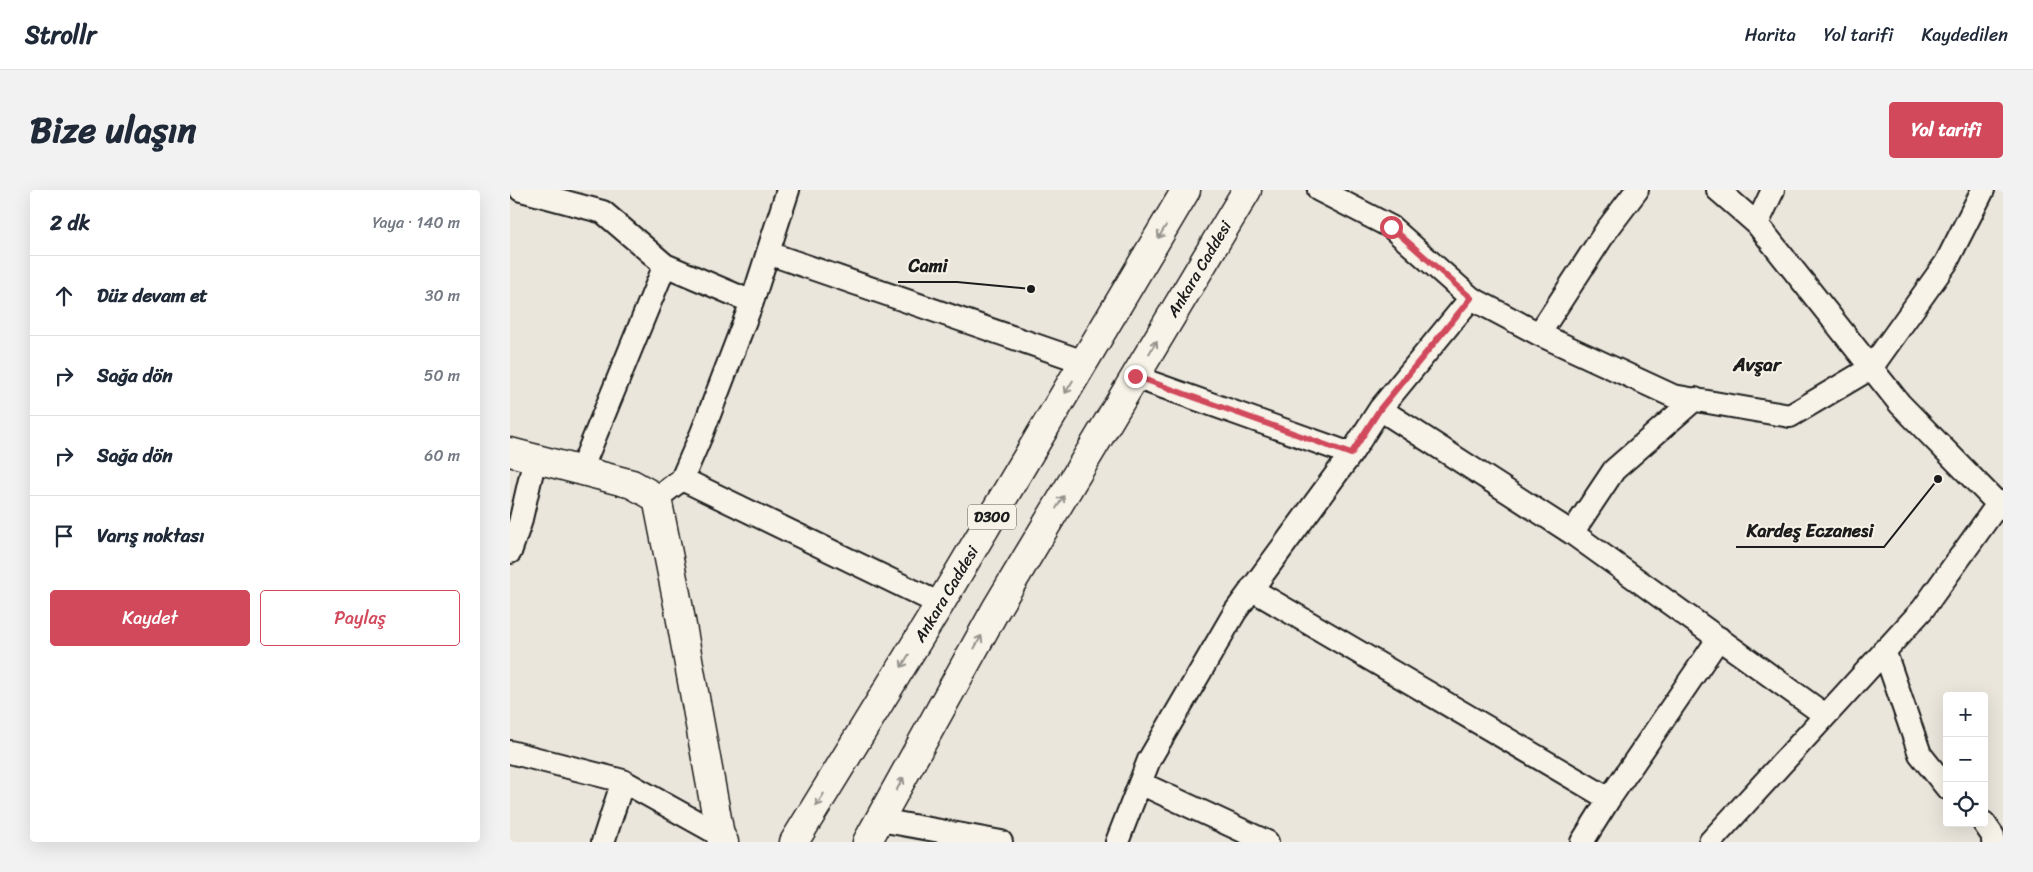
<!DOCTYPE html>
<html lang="tr">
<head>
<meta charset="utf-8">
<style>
  :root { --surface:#fff; --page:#f2f2f3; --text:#1f2937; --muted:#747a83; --line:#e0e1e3; --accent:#d1495b }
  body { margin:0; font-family:Sriracha,sans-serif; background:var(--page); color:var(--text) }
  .controls { position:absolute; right:15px; bottom:15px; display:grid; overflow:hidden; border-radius:5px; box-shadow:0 5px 20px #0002 }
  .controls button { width:45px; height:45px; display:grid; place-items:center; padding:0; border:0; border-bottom:1px solid var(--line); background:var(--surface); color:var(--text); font:25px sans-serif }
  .stop { position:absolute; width:15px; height:15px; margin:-11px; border:4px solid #d1495b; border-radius:50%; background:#fff }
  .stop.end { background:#d1495b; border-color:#fff; box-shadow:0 1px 5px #0008 }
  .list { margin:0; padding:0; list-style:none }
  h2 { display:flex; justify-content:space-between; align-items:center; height:65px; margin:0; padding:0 20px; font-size:21px }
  h2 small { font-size:16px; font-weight:400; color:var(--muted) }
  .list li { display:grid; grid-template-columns:32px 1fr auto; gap:15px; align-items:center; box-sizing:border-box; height:80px; padding:0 20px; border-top:1px solid var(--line) }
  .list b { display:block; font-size:19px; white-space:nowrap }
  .list em { font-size:16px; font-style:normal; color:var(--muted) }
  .actions { display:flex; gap:10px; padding:15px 20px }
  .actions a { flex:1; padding:11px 0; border:1px solid var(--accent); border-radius:5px; text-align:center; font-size:18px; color:var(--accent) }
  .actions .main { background:var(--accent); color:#fff }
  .icon { flex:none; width:28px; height:28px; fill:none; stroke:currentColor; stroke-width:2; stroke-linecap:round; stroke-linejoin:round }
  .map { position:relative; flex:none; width:1493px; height:652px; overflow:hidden; border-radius:5px }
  header { display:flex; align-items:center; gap:30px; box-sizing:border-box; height:70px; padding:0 25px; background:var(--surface); border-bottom:1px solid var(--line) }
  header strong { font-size:24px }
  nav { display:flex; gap:28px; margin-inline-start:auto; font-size:18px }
  .intro { display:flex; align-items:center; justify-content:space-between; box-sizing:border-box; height:120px; padding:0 30px }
  h1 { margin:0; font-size:35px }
  .button { padding:12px 22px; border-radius:5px; background:var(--accent); color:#fff; font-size:18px; font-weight:700 }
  main { display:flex; gap:30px; padding:0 30px }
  aside { flex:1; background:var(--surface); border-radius:5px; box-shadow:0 5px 20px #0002 }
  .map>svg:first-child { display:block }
</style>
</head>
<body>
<header>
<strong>Strollr</strong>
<nav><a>Harita</a><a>Yol tarifi</a><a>Kaydedilen</a></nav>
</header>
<div class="intro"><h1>Bize ulaşın</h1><a class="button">Yol tarifi</a></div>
<main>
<aside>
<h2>2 dk<small>Yaya · 140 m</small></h2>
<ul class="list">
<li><svg class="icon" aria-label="ahead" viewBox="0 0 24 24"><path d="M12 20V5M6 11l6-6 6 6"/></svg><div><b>Düz devam et</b></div><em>30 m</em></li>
<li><svg class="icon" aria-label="right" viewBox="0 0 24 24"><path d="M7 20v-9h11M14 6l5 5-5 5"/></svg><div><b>Sağa dön</b></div><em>50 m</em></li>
<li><svg class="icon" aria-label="right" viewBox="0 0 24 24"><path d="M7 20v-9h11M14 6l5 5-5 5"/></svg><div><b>Sağa dön</b></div><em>60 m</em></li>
<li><svg class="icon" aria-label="arrive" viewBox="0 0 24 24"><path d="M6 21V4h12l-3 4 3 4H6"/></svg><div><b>Varış noktası</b></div></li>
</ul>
<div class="actions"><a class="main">Kaydet</a><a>Paylaş</a></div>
</aside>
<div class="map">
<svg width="1493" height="652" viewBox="0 0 1493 652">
  <rect width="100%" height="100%" fill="#eae6dc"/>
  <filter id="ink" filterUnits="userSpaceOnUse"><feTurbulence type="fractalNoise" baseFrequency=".02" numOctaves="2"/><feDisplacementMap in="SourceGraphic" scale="10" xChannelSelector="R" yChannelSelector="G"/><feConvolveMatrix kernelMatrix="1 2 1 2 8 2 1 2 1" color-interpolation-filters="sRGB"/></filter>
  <g filter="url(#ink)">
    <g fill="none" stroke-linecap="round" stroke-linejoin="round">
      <g stroke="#1c1c1c" stroke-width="26">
        <path id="minor" d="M11,0l82,22 62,53 87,37
          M809,0l72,37 80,71 68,36 134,62 117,20 81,-48 75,-105 37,-73
          M1208,0l39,34 143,180 103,105
          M1247,34l16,-34
          M258,63l316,109
          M1029,144l67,-103 31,-41
          M625,187l216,77
          M870,219l192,124 253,182
          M71,280l84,-205
          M172,289l258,125
          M147,308l25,-19 20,-46 50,-131 36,-112
          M1062,343l42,-63 81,-71
          M0,362l10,-29 15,-65
          M741,399l358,210
          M1374,460l36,104 27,34
          M0,562l113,29 97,54
          M630,593l127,59
          M370,630l121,22
          M1474,633l9,13v6
          M93,652l20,-61
          M607,652l32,-82 86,-148 116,-158 29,-45 91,-111
          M1072,652l27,-43 110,-161
          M1200,652l213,-233 75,-105 5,-2"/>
      </g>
      <g stroke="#1c1c1c" stroke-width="31">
        <path id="tertiary" d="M0,262l122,32 25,14 21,106 42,231 4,7"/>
      </g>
      <g stroke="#1c1c1c" stroke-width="31">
        <path id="trunk" d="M284,652l146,-238 246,-414
          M357,652l129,-233 251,-419"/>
      </g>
      <use href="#minor" stroke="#f7f3e8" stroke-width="22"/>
      <use href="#tertiary" stroke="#f7f3e8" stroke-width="28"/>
      <use href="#trunk" stroke="#f7f3e8" stroke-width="28"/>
    </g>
    <defs><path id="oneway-shaft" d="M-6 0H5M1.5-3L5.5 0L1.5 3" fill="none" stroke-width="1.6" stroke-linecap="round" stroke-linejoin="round" transform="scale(1.25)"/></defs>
    <g stroke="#94928c">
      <use href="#oneway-shaft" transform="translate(652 42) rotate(121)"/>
      <use href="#oneway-shaft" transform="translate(643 157) rotate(-59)"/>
      <use href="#oneway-shaft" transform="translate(559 197) rotate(121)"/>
      <use href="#oneway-shaft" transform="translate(550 312) rotate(-59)"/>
      <use href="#oneway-shaft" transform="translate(468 452) rotate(-61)"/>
      <use href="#oneway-shaft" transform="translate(395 471) rotate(121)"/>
      <use href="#oneway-shaft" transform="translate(390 594) rotate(-61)"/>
      <use href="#oneway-shaft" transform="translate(310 610) rotate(121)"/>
    </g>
  </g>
  <g fill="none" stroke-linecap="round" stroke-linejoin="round" filter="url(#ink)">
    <path stroke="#d1495b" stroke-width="6" d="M625,186l216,78 29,-45 91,-111 -80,-71"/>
  </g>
  <g text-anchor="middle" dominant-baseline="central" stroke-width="4" stroke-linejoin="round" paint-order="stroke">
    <rect fill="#f7f3e8" stroke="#5e5c59" stroke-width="1" x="458" y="314.5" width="48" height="25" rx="4"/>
    <g font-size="15" font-weight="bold" fill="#1c1c1c">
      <text x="482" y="327">D300</text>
    </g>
    <g font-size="16" fill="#1c1c1c" stroke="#f7f3e8">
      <text transform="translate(689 79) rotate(-59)">Ankara Caddesi</text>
      <text transform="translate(436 404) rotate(-59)">Ankara Caddesi</text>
    </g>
    <g font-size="19" font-weight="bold" fill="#1c1c1c" stroke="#f7f3e8">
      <text x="1247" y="174">Avşar</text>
    </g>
  </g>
  <path fill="none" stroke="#1c1c1c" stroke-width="2" d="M521 99L447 92H388M1428 289L1374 357H1226"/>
  <g fill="#1c1c1c" stroke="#f7f3e8" stroke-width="2">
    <circle cx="521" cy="99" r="5"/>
    <circle cx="1428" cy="289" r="5"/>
  </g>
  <g font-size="18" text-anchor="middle" font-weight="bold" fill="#1c1c1c" stroke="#f7f3e8" stroke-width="4" stroke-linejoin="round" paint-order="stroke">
    <text x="418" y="82">Cami</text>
    <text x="1300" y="347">Kardeş Eczanesi</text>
  </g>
</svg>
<div class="controls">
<button>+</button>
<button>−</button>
<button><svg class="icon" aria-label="locate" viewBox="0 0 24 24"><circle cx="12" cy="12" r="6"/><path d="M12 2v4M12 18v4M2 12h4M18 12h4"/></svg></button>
</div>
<div class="stop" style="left:881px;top:37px"></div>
<div class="stop end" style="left:625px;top:186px"></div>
</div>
</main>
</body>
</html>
